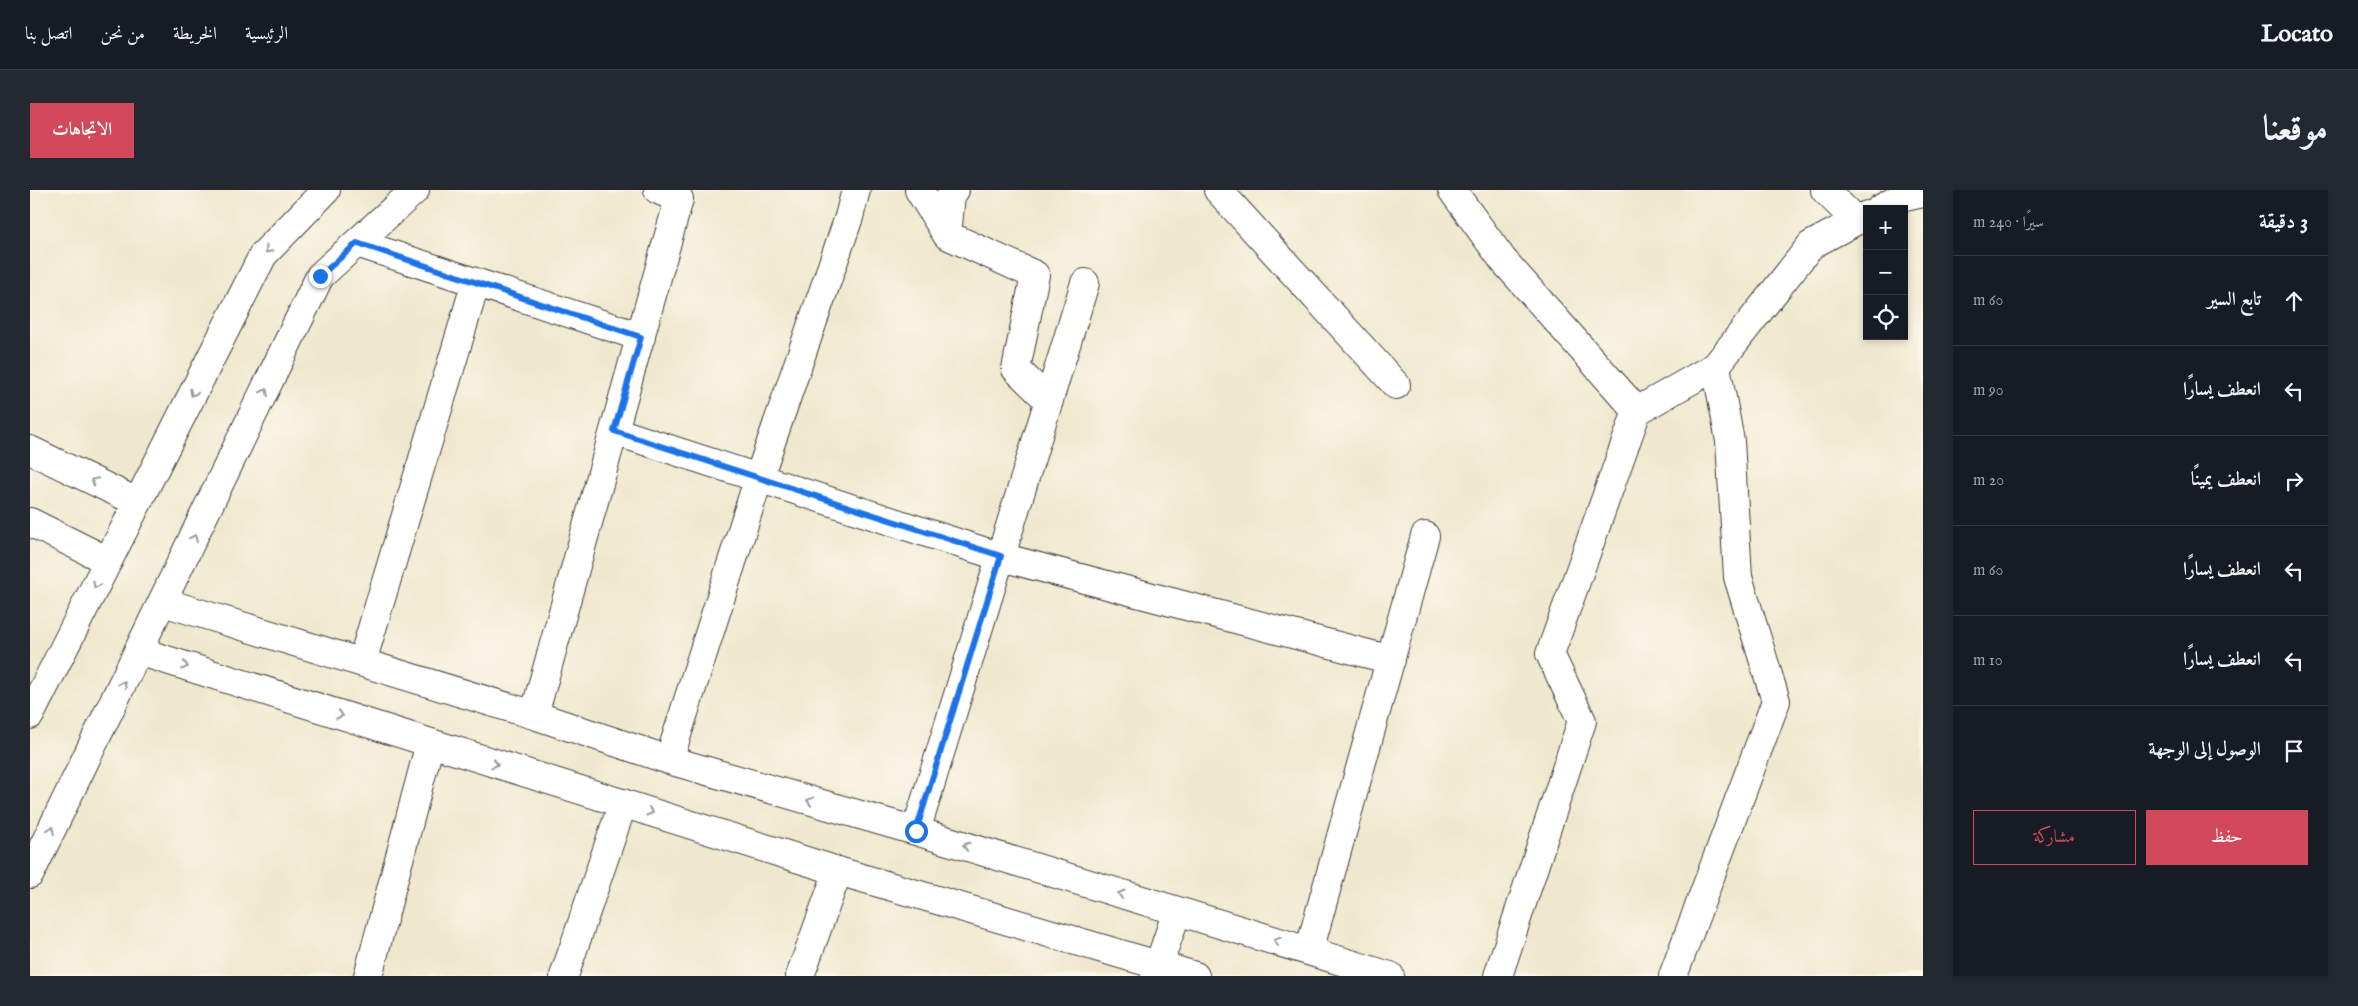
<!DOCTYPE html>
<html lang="ar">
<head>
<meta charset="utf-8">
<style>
  :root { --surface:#171b24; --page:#242831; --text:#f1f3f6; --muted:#9ea1a6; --line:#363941; --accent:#d1495b }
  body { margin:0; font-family:"IM FELL English",Amiri,serif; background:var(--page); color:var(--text); direction:rtl }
  .controls { position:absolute; right:15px; top:15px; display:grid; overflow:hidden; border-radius:0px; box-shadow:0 2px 8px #0003 }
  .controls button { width:45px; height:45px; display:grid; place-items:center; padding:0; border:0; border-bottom:1px solid var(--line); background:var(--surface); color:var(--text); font:25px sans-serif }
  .stop { position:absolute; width:15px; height:15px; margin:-11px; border:4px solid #1a73e8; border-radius:50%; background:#fff }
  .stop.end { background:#1a73e8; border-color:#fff; box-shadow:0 1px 5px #0008 }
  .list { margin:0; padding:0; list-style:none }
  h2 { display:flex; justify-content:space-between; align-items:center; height:65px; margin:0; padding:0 20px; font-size:21px }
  h2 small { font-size:16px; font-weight:400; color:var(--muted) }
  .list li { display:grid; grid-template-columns:32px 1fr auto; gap:15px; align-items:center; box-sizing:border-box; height:90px; padding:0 20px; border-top:1px solid var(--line) }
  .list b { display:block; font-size:19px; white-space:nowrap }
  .list em { font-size:16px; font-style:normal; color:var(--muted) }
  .actions { display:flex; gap:10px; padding:15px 20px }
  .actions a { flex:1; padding:11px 0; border:1px solid var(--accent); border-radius:0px; text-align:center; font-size:18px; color:var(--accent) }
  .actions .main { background:var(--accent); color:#fff }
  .icon { flex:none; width:28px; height:28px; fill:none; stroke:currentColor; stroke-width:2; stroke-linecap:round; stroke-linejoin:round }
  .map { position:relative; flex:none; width:1893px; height:786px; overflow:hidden; direction:ltr; border-radius:0px }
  header { display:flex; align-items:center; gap:30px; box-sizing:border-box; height:70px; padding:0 25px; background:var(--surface); border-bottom:1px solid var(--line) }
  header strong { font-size:24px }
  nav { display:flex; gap:28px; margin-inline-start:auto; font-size:18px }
  .intro { display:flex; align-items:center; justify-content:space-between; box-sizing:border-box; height:120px; padding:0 30px }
  h1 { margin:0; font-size:35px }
  .button { padding:12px 22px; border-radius:0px; background:var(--accent); color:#fff; font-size:18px; font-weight:700 }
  main { display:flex; gap:30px; padding:0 30px }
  aside { flex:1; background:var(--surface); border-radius:0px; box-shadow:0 2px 8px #0003 }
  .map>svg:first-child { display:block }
</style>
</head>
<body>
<header>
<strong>Locato</strong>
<nav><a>الرئيسية</a><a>الخريطة</a><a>من نحن</a><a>اتصل بنا</a></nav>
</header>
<div class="intro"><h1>موقعنا</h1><a class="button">الاتجاهات</a></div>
<main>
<aside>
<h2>3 دقيقة<small>سيرًا · 240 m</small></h2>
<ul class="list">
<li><svg class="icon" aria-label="ahead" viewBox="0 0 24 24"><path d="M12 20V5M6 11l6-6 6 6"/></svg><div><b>تابع السير</b></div><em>60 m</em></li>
<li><svg class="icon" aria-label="left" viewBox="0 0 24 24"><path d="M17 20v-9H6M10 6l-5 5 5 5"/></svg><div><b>انعطف يسارًا</b></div><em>90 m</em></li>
<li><svg class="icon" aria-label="right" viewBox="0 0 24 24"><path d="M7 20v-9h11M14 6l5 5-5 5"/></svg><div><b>انعطف يمينًا</b></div><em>20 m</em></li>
<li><svg class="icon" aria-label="left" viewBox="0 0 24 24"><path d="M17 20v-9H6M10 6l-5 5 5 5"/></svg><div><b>انعطف يسارًا</b></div><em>60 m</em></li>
<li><svg class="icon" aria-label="left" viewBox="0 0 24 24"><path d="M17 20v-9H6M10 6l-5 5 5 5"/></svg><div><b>انعطف يسارًا</b></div><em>10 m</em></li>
<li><svg class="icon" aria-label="arrive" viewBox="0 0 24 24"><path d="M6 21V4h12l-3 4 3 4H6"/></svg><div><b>الوصول إلى الوجهة</b></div></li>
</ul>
<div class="actions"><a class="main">حفظ</a><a>مشاركة</a></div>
</aside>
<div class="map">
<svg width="1893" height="786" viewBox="0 0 1893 786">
  <rect width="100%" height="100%" fill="#fbf7ec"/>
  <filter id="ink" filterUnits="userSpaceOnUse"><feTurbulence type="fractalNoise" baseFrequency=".02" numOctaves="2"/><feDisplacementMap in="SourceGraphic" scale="10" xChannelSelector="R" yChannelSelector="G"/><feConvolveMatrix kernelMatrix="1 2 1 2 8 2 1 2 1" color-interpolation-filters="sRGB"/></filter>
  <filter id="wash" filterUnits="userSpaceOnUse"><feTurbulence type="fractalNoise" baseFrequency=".0096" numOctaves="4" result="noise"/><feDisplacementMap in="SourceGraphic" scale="20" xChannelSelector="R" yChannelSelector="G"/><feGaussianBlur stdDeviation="1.12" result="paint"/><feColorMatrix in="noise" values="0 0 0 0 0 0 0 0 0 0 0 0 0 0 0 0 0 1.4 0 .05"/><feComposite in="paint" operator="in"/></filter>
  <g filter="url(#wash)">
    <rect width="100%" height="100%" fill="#f0e8ce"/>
  </g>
  <g filter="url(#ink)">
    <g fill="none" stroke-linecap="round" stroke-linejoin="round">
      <g stroke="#3c3b37" stroke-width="30">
        <path id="minor" d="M889,0l28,45 88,40 -19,94 33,32
          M1188,0l178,195
          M1422,0l51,70 134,151
          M1795,0l31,31
          M1850,19l20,-11 23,-5
          M917,45l4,-40 4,-5
          M327,53l284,94
          M584,241l387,126 390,103
          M0,260l107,52
          M0,332l78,39
          M133,412l371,113 135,45 247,71 474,145
          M332,472l114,-380
          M504,525l145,-516 -21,-9
          M639,570l90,-283 90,-260 7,-27
          M886,641l169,-548
          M1279,761l116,-415
          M338,786l62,-233
          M534,786l59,-173
          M770,786l38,-105
          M1125,786l22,-65
          M1468,786l84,-255 -32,-67 87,-243 79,-45
          M1643,786l103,-275 -38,-124 -8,-136 -14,-75 95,-121 56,-30"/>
      </g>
      <g stroke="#3c3b37" stroke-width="30">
        <path id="major" d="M108,461l700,220 357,105
          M0,525l233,-460 63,-65
          M0,684l290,-598 95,-86"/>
      </g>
      <use href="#minor" stroke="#fff" stroke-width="28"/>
      <use href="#major" stroke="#fff" stroke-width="28"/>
    </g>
    <defs><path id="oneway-chevron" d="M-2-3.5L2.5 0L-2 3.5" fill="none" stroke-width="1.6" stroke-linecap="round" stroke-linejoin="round" transform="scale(1.25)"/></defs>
    <g stroke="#999">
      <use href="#oneway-chevron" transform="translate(238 60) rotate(133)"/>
      <use href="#oneway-chevron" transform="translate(235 202) rotate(-64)"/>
      <use href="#oneway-chevron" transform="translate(163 203) rotate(117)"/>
      <use href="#oneway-chevron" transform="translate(64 291) rotate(-154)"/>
      <use href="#oneway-chevron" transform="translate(164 348) rotate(-64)"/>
      <use href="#oneway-chevron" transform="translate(66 395) rotate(117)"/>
      <use href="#oneway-chevron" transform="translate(155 476) rotate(17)"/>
      <use href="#oneway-chevron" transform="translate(93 494) rotate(-64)"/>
      <use href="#oneway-chevron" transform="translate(310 525) rotate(17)"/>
      <use href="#oneway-chevron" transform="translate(465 574) rotate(17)"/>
      <use href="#oneway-chevron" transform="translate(780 611) rotate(-164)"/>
      <use href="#oneway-chevron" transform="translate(620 622) rotate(17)"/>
      <use href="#oneway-chevron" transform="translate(21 640) rotate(-64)"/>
      <use href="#oneway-chevron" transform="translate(936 656) rotate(-163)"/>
      <use href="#oneway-chevron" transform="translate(1091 704) rotate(-163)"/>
      <use href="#oneway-chevron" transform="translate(1247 751) rotate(-163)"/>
    </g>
  </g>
  <g fill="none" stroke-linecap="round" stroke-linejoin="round" filter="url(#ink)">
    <path stroke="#1a73e8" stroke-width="6" d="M290,86l37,-33 284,94 -27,94 387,125 -85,275"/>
  </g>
</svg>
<div class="controls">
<button>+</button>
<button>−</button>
<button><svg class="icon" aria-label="locate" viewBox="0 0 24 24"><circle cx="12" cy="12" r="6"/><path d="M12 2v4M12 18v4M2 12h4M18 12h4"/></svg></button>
</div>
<div class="stop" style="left:886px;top:641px"></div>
<div class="stop end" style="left:290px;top:86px"></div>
</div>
</main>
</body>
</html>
